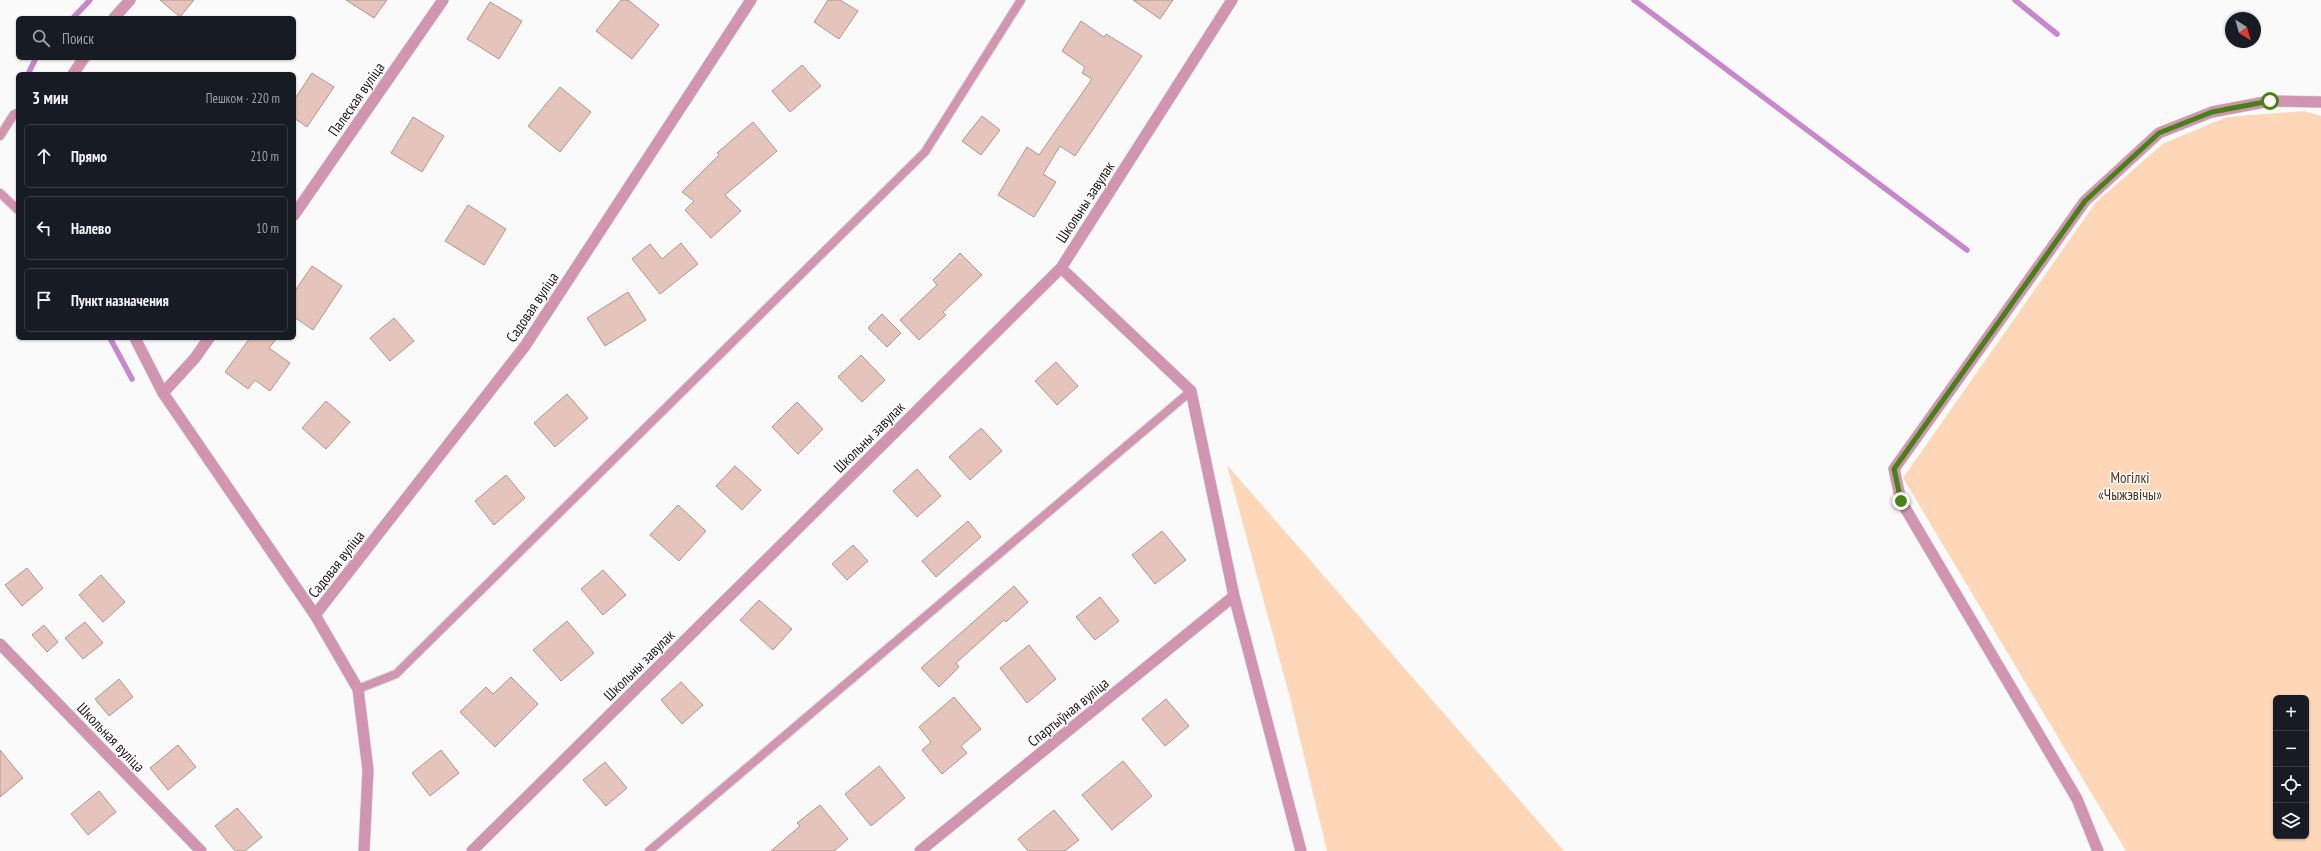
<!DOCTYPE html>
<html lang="ru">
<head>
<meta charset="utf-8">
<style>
  :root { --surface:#171b24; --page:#242831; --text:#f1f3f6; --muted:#9ea1a6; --line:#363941 }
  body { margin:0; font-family:"PT Sans Narrow",sans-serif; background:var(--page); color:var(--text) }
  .controls { position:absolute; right:12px; bottom:12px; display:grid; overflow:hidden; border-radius:6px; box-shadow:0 1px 3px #0004 }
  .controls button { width:36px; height:36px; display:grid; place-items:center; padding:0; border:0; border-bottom:1px solid var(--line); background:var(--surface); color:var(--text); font:20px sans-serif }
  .compass { position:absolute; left:2225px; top:12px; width:36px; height:36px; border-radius:50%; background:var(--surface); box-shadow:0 1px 3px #0004; rotate:143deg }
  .stop { position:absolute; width:12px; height:12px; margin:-9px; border:3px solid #4a8018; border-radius:50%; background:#fff }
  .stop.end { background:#4a8018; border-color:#fff; box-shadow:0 1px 4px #0008 }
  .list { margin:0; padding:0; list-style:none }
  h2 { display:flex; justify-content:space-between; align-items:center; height:52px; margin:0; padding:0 16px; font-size:17px }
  h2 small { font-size:13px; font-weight:400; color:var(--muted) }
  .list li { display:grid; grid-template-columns:26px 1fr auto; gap:12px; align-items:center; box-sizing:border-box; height:64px; margin:0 8px 8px; padding:0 8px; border:1px solid var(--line); border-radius:6px }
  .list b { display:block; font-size:15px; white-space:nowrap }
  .list em { font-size:13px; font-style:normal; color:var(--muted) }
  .icon { flex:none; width:22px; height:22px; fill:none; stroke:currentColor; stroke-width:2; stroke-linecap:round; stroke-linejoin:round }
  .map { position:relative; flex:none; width:2321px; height:851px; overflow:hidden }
  .search { position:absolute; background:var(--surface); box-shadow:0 1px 3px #0004; left:16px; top:16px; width:280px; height:44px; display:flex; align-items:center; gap:10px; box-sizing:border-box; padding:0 14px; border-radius:6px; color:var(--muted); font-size:15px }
  .panel { position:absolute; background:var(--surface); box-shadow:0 1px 3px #0004; left:16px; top:72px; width:280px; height:268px; border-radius:6px }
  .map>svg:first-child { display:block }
</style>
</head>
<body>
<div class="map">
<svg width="2321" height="851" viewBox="0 0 2321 851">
  <rect width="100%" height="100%" fill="#fafafa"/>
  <path fill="#fdd7b8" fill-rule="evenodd" d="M2304,111l17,5v735h-195l-223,-373 193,-276 68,-59 63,-26zM2276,698h30v138h-30z
    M1227,465l337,386h-237l-37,-153z"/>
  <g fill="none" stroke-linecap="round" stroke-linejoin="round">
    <path stroke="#c887cd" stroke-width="5.5" d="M1634,0l333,250
      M2015,0l42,34
      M73,18l17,-18
      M28,74l8,-16
      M110,338l22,41"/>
  </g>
  <path fill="#e4c4bb" stroke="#b3958c" d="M160,0h34l-14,17z
    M346,0h41l-13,18z
    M621,0h7l31,25 -27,34 -36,-28z
    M828,0h12l18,11 -19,28 -25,-17z
    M1133,0h40l-13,19z
    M490,2l32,19 -23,38 -32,-20z
    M1081,21l23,16 2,-3 36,22 -67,100 -15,-10 -17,28 13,8 -22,35 -36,-22 29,-48 12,8 53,-76 -10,-6 3,-6 -23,-16z
    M802,65l19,21 -31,26 -18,-21z
    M312,73l22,14 -27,40 -13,-9v-18z
    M560,87l31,25 -31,40 -32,-26z
    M982,116l18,14 -19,25 -19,-14z
    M413,117l31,19 -22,36 -31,-19z
    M753,122l24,29 -52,44 16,16 -30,27 -26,-28 9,-9 -12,-9 37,-37 -2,-2z
    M468,205l38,24 -22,36 -39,-24z
    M681,243l17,21 -38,30 -28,-35 18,-15 12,15z
    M960,253l22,22 -39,37 3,3 -27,25 -19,-20 37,-35 -4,-5z
    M312,266l30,20 -29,44 -19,-13v-25z
    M628,292l18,28 -41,26 -18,-28z
    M882,314l19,19 -14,14 -19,-19z
    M394,318l20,23 -24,20 -20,-23z
    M250,338h27l-8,10 21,15 -20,28 -15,-11 -7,9 -23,-17z
    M861,355l24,25 -23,22 -24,-25z
    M1056,362l22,24 -21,19 -22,-24z
    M567,394l21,24 -33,29 -21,-24z
    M326,401l24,21 -24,27 -24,-21z
    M797,402l26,27 -25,25 -26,-27z
    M981,428l21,23 -32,29 -21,-23z
    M735,466l26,24 -19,20 -26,-24z
    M917,469l24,27 -24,21 -24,-26z
    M506,475l19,23 -31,27 -19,-24z
    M678,505l28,26 -27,30 -29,-26z
    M968,521l13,16 -45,40 -14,-16z
    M1162,531l24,29 -31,24 -23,-29z
    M853,545l15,16 -21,19 -15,-16z
    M27,568l16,20 -21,18 -17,-21z
    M603,570l23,25 -23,20 -22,-26z
    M101,575l24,27 -22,20 -24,-27z
    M1014,586l14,16 -22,20 -2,-2 -48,43 3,4 -20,20 -18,-19z
    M1100,597l19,24 -24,19 -19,-23z
    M759,600l33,29 -19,21 -33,-30z
    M567,621l27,32 -33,28 -28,-31z
    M85,622l18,21 -20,16 -18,-21z
    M44,625l14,17 -11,10 -15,-17z
    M1029,645l27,34 -29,24 -27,-35z
    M511,677l27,27 -43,43 -35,-35 26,-25 7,7z
    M119,679l14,18 -24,19 -14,-17z
    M681,682l22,23 -21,19 -21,-24z
    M954,697l27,32 -20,17 6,7 -25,21 -20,-24 9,-8 -12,-15z
    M1166,699l23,27 -24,20 -23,-27z
    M178,745l18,22 -28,23 -18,-22z
    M0,750l23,28 -23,19z
    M441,750l18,23 -29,23 -18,-23z
    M1123,761l29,35 -40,34 -30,-35z
    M605,762l22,26 -21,18 -23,-26z
    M879,766l26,32 -34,28 -26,-32z
    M99,791l17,21 -28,23 -17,-21z
    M820,805l28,34 -14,12h-63l29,-25 -3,-3z
    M237,808l25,29 -17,14h-10l-20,-25z
    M1054,810l25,30 -14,11h-37l-10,-12z"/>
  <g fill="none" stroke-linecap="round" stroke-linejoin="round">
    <g stroke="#d7d5d6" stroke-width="10">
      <path id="service" d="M0,136l14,-22 4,-1
        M0,193l18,17
        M358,689l38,-15 529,-522 96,-152
        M649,851l542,-460"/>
    </g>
    <g stroke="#d7d5d6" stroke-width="12">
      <path id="minor" d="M114,18l16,-18
        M73,74l11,-16
        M294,215l149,-215
        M1061,268l130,123 43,205 67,255
        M135,338l28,55 152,222 43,74 10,81 -4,81
        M163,393l32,-35 14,-20
        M315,615l210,-269 226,-346
        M0,644l201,207
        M472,851l589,-583 171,-268
        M920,851l314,-255
        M2098,851l-21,-52 -176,-298 -7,-32 191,-268 74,-68 53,-21 58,-11 51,1"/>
    </g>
    <use href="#service" stroke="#d195b2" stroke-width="8"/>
    <use href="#minor" stroke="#d195b2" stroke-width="11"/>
  </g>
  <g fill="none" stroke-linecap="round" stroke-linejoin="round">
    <path stroke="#4a8018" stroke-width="5" d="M1901,501l-7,-32 191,-268 74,-68 53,-21 58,-11"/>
  </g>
  <g text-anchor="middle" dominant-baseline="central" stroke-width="3" stroke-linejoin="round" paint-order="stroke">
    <g font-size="15" fill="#201516" stroke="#fff">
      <text transform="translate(356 99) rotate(-55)">Палеская вуліца</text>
      <text transform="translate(1085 202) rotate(-57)">Школьны завулак</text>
      <text transform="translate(532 307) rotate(-56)">Садовая вуліца</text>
      <text transform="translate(869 437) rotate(-45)">Школьны завулак</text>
      <text transform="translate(336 564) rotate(-52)">Садовая вуліца</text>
      <text transform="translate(639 665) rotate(-45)">Школьны завулак</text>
      <text transform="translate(1068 712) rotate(-39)">Спартыўная вуліца</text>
      <text transform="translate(111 737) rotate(46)">Школьная вуліца</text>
    </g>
    <g font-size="15" fill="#4e3014" stroke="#fff">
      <text x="2130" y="477">Могілкі<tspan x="2130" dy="17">«Чыжэвічы»</tspan></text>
    </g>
  </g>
</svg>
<div class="controls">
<button>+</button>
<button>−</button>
<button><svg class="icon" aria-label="locate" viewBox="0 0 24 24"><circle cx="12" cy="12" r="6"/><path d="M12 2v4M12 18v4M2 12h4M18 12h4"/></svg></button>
<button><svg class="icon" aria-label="layers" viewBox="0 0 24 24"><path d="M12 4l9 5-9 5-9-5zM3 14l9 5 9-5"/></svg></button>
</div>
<svg class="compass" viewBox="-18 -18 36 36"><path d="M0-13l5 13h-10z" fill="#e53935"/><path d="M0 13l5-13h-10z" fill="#9ea1a6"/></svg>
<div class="stop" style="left:2270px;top:101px"></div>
<div class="stop end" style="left:1901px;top:501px"></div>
<div class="search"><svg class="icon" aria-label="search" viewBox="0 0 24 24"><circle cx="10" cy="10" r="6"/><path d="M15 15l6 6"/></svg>Поиск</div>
<section class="panel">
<h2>3 мин<small>Пешком · 220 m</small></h2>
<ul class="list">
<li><svg class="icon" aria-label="ahead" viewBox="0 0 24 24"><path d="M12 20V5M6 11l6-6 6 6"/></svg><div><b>Прямо</b></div><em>210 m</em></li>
<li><svg class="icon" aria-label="left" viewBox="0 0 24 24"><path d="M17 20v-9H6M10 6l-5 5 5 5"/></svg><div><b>Налево</b></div><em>10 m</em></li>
<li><svg class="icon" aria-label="arrive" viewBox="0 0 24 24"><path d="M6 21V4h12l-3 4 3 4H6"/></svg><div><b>Пункт назначения</b></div></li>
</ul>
</section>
</div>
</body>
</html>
